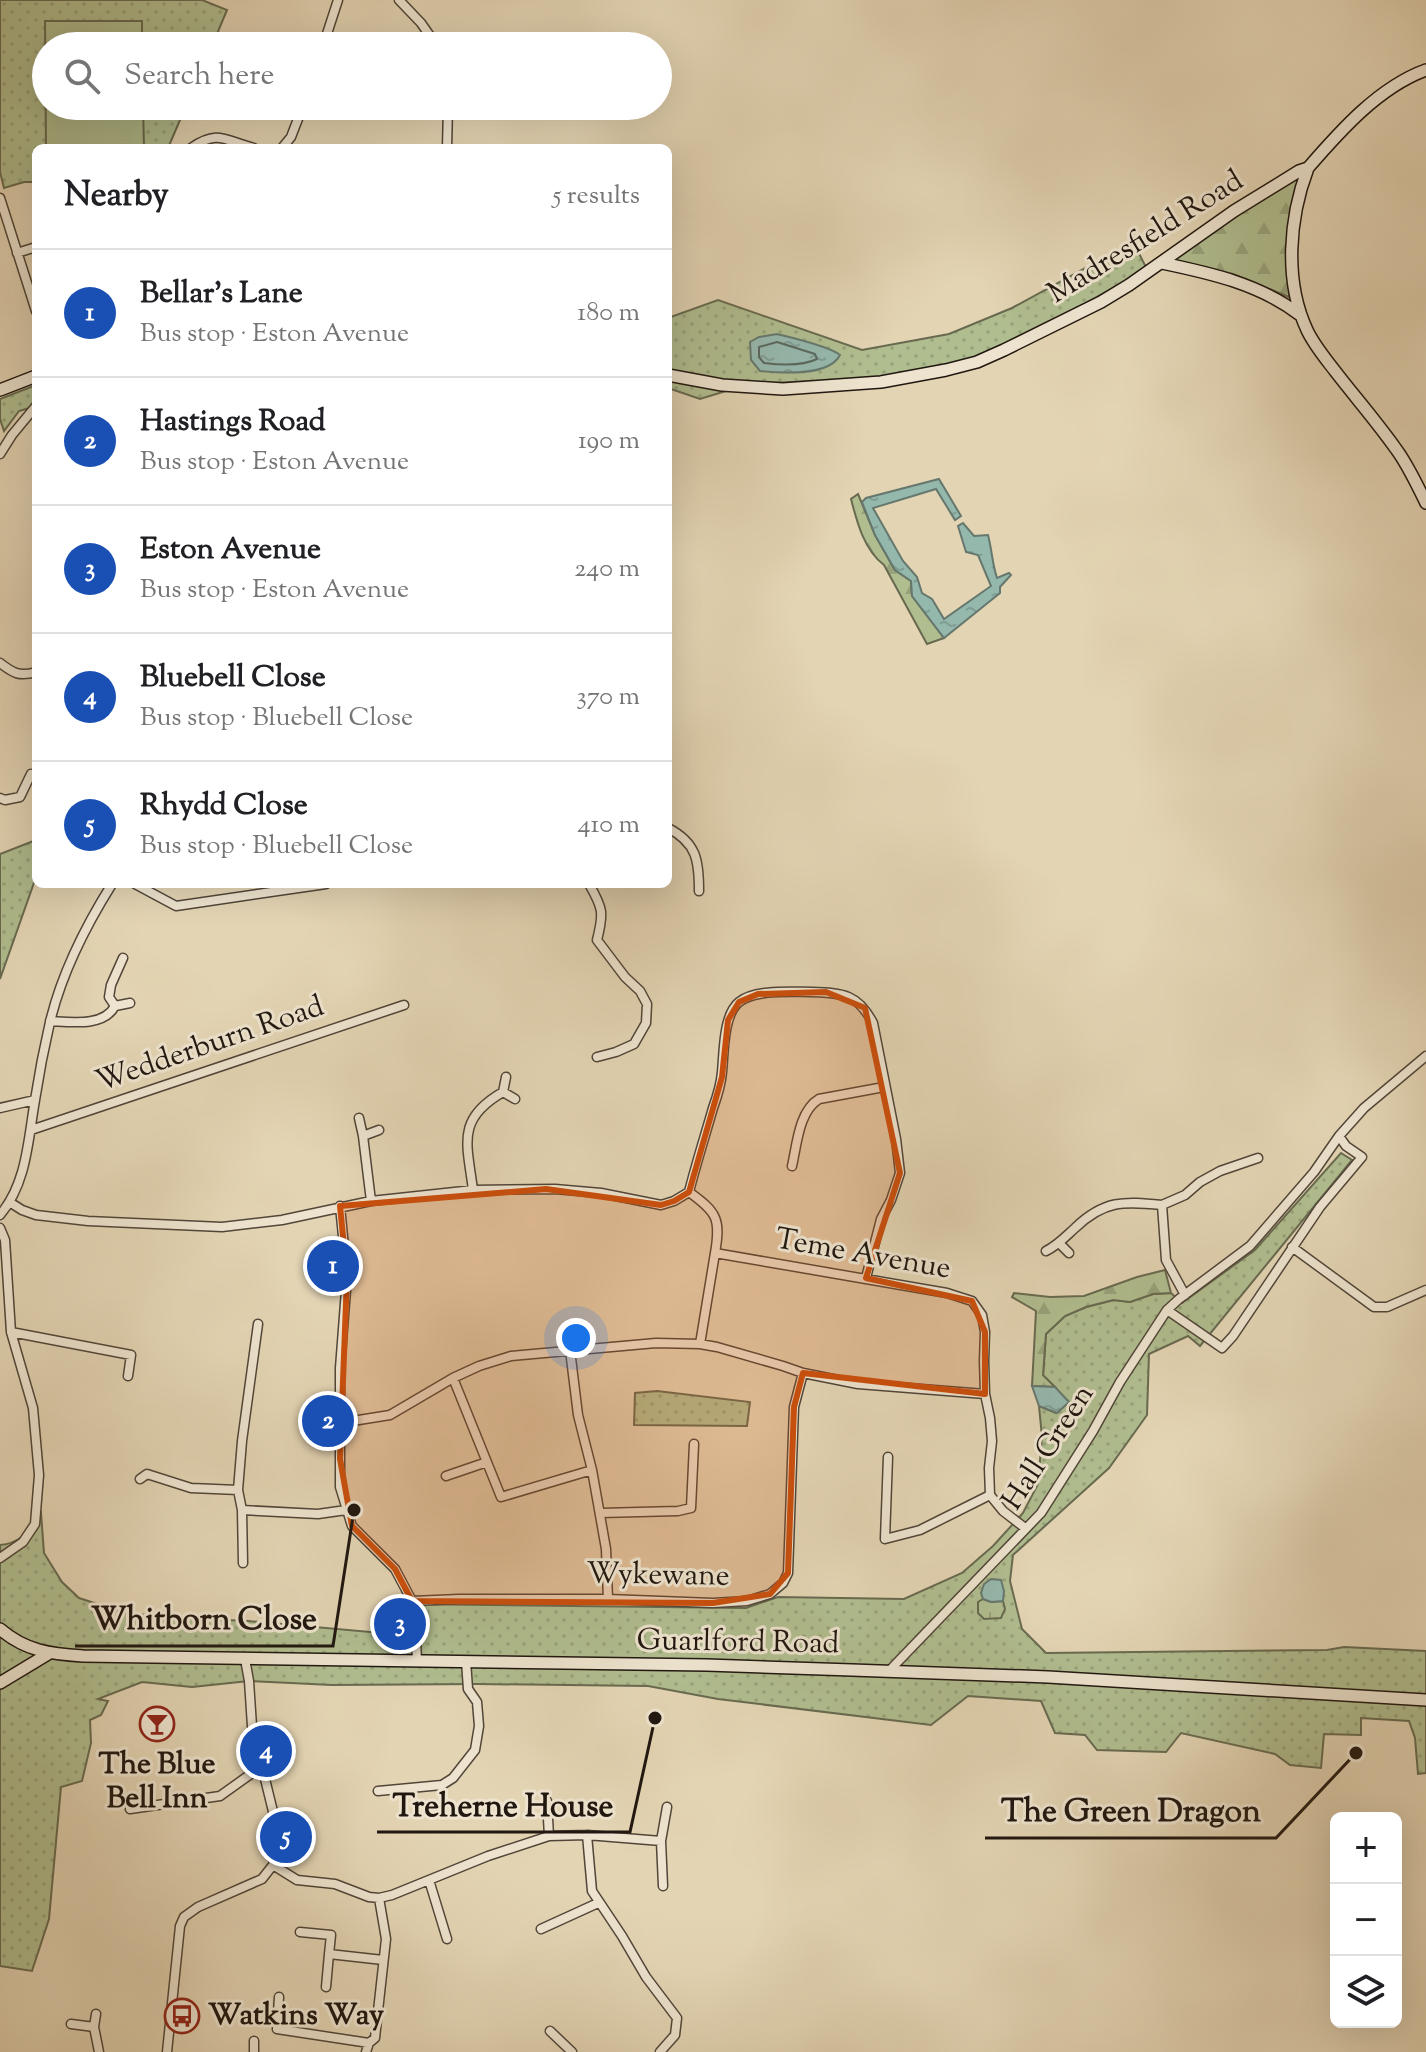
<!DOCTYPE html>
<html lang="en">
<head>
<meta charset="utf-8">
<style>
  :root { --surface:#fff; --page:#f2f2f2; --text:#202124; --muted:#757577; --line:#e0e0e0; --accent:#111827 }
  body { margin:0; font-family:"Sorts Mill Goudy",serif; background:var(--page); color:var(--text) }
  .controls { position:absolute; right:24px; bottom:24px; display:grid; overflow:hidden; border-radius:12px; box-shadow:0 8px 32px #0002 }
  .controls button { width:72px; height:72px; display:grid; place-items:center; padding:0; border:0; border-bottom:2px solid var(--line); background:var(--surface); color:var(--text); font:40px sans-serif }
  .you { position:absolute; left:576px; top:1338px; width:28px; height:28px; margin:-20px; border:6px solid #fff; border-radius:50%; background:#1a73e8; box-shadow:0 0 0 12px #1a73e833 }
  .badge { display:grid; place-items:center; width:52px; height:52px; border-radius:50%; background:var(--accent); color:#fff; font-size:26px; font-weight:700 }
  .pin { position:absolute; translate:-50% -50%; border:4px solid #fff; box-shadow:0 2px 8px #0006 }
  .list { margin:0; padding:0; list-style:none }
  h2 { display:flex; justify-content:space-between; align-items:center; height:104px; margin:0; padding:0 32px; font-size:34px }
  h2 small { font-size:26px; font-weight:400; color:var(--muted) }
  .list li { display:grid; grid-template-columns:52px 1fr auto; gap:24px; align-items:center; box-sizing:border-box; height:128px; padding:0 32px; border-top:2px solid var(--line) }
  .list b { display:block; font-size:30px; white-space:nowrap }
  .list p { margin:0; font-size:26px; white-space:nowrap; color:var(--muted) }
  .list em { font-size:26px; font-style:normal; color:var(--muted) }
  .icon { flex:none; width:44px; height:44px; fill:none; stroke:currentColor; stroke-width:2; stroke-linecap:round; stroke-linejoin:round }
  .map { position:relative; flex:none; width:1426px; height:2052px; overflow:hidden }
  .search { position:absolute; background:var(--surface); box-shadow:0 8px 32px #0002; left:32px; top:32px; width:640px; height:88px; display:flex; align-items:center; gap:20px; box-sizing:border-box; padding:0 28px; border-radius:44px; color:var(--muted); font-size:30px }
  .panel { position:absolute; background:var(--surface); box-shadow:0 8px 32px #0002; left:32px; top:144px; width:640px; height:744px; border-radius:12px }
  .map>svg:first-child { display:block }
</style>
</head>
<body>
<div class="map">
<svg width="1426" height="2052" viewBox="0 0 1426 2052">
  <defs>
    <pattern id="green-dots" width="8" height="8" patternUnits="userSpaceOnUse" patternTransform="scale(2)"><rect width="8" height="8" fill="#b0bd8f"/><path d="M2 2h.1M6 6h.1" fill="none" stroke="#97a27a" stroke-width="1.8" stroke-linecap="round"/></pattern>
    <pattern id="forest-firs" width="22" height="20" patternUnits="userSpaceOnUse" patternTransform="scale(2)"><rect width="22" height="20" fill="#b0bd8f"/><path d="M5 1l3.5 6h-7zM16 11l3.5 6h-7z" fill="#97a27a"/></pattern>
    <pattern id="wetland-marsh" width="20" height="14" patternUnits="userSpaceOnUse" patternTransform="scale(2)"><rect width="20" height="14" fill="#b0bd8f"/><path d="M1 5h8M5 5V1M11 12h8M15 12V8" fill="none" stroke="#97a27a"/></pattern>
    <pattern id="water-ripples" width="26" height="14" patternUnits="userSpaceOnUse" patternTransform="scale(2)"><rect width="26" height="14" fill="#95b8ad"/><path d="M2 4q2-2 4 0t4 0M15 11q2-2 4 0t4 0" fill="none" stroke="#809d94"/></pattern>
  </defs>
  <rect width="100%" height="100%" fill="#e3d4b3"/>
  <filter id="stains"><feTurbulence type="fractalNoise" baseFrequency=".0025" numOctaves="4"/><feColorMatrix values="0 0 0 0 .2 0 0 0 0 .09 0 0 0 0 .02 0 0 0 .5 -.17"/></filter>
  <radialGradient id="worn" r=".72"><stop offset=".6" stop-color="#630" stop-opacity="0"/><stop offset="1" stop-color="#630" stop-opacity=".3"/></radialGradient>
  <path fill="url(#green-dots)" stroke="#686a50" stroke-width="2" d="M0,0h202l25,10 -15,36h-166v60h140l-18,42h-132v34h-12l-20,6 -4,-16z
    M1133,242l14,27 -119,66 -73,30 -78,13 -128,6 -49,15 -32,-11v-70l50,-18 144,50 87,-16 63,-26z
    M36,385v21l-17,5 -15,20 -4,-12v-20z
    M36,840v37l-36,102v-125z
    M1341,1153l11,7 -152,186 -12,-10 -39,18 -2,61 -38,53 -96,87 -3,26 12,48 24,24 281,-3 17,-3 82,4v122l-8,1 -3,-36 -6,-17 -48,-3v17l-37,-1 -3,34 -31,-3 -15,-11 -94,-21 -15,19 -69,-2 -12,-15 -30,-2 -14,-32 -73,-5 -37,29 -213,-26 -70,-13 -170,-2 -146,1 -83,-4 -57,6 -50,-5 -44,17 10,2 -7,14 -11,5 1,23 -9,38 -21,6 -12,132 -17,52 -32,-5v-421c23,-2 28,-15 41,-32l3,40 18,29 17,16 46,15 56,5 67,3 155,14 3,-31 340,4 32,-11 126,2 58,-26 31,-27 30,-33 15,-29 4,-47 -3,-31 17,7 13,-11 -26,-26 3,-42 19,-18 21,-9 28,-7 16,2 23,-8 18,-1 11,10 73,-53z
    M657,1391l93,11 -3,24 -113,-1 1,-32z"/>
  <path fill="url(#forest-firs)" stroke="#686a50" stroke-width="2" d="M1300,176l-11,61v60l-56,-23 -59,-14 58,-42z
    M858,494l17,41 20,35 16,11 1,15 32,42 -17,6 -43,-79c-20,-15 -27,-43 -33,-66z
    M1165,1270l6,23 -18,1 -23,8 -17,-2 -27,7 -21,9 -19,18 -3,41 12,12 -23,-1 4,-75 -24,-14 2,-4 36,4 34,-1 53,-19z"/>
  <path fill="url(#wetland-marsh)" stroke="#686a50" stroke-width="2" d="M983,1599l8,3 12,-1 2,8 -4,9 -17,1 -6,-6v-11z"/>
  <path fill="#b0bd8f" stroke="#686a50" stroke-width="2" d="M45,21h97v25h-96v60h97l1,42h-98z"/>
  <path fill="url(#water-ripples)" stroke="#66786e" stroke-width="2" d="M777,334c15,4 52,12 63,21 -11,22 -59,18 -80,16l-9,-11 -1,-18 9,-5z
    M939,479l22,37 -6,4 -19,-31 -63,19 30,53 14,16 5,16 10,6 12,20 47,-33 -13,-31 -12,-3 -8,-26 5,-3 11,13 14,-1c4,15 4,28 9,43l12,-5 2,2 -11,12v6l-56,45 -32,-42 -1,-15 -16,-11 -20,-35 -13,-33 4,-4z
    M1032,1386l23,1 14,15 -12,11 -18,-7z
    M991,1579l10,1 3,11 -1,10 -12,1 -8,-3 -2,-6 3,-9z"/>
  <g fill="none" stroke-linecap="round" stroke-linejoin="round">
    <path stroke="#5a685e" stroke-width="2" d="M777,342l38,12 2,5c-14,7 -37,6 -53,4l-5,-6v-10z"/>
    <g stroke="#514639" stroke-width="11">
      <path id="street" d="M399,0l22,23 16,23
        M323,46l15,-46
        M191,148c28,-19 34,-7 63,0
        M282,148l9,-11 12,-31
        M447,148l1,-42
        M0,198l36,113
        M17,253l19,-6
        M0,454l12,-19 24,-29
        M0,663c13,10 19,14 36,9
        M0,798l5,2 15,-3 11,-23
        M668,828c29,15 31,33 31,63
        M135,884l41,22 150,-22
        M589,884c14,24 15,29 8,56l28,37 15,14 7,13 -1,19 -12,21 -18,8 -19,5
        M115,1006l-6,-9 2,-12 12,-27
        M50,1021c21,1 54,6 65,-15l15,-3
        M503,1092l12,7
        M0,1108l35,-8
        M359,1118l4,18
        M31,1130l373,-125
        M792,1166c5,-22 7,-55 27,-67l65,-12
        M473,1190c-6,-47 -17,-71 30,-98l3,-15
        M689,1192c7,-28 16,-56 24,-84 4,-11 8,-23 9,-36 2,-19 1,-57 17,-70 16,-13 53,-10 73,-10 31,1 46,2 61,31l23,116 4,34 -9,27 -10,19 -15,59
        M689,1192c28,20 32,27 26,61l232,40 25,8 10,14 3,17 -1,29 1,33 5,24 2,23 -3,27 1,27 13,16 22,17
        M371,1201l-8,-65 16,-6
        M11,1203l11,7 14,5 52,6 134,6 60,-7 89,-19 102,-11 82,-1 46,4 60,12 13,-4 15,-9
        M1162,1205l23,-10 15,-13 20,-11 38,-13
        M340,1206l7,71 -7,91v119l12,39 43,43 17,32 3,17 2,43
        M0,1215c27,-32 28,-75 35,-115 4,-26 9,-52 15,-78 12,-50 35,-95 62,-138
        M0,1228l5,12 6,92 22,76 6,67 -4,49 -12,18 -23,16
        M1060,1244l9,9
        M1292,1247l82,60h13l39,-17
        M1046,1251c12,-6 19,-14 29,-23 29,-28 49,-27 87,-23l4,55 19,35
        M1167,1310l55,38 11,-12 87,-129 42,-50 -16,-11 -7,-10
        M258,1324l-16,117 -4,49 4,20 76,4 28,-4
        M11,1332l120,23 -3,21
        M700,1344l15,-91
        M570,1350l8,65 14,55 14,79 2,50
        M453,1378l48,119 91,-27
        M340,1423l50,-8 63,-37 26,-12 32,-10 145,-13 44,1 17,3 66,19 20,7 55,11 127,10
        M888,1457l-3,82 35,-9 70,-35
        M446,1476l41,-14
        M140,1479l7,-5 44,14 47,2
        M242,1510l1,53
        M600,1513l78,-2 13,-3 3,-64
        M412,1601l47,-2h149l105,4 34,-2 23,-7 13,-11 5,-10 6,-166 9,-34
        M889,1671l152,-158 52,-82 27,-49 47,-72 12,-11 71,-53 64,-74 25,-36 25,-28 62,-52
        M378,1791l64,-6 11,-7 22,-28 4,-24 -2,-24 -9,-13 -2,-28
        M547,1801l2,35
        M130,1809l90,-13 42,-30
        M587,1835l5,56 30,45 24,41 31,41 -2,17 -15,17
        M661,1841l6,-34
        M273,1865l24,15 38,4 34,13 10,1 7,41 -11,99 -6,5 -3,9
        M429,1880l18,59
        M379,1898l13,-3 96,-39 61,-20 38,-1 74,6 2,45
        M541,1929l57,-26
        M300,1932l31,3 -2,19 54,6
        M326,1987l3,-33
        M279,1997l-2,32 92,14
        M96,2014l-2,13 5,25
        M71,2024l23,3
        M550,2031l22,21
        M167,2052l13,-126 4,-9 14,-10 64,-28 11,-14 8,-21 -29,-118 -3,-45 -4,-22
        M254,2052v-11"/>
    </g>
    <g stroke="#201710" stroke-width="14">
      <path id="secondary" d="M1308,168c-19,50 -24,113 -1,162 7,15 18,28 28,41 20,26 42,51 61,78 12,16 21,36 30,54
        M1162,263c48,10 98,21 138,52
        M668,375l54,10 61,4 98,-7 65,-12 31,-8 27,-12 97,-48 28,-17 105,-74 65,-40 9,-3c32,-37 71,-81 118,-98
        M0,390l36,-14
        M0,1629c25,22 51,25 83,27l624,9 145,5 196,7 378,23
        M0,1683l48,-29"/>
    </g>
    <use href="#street" stroke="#ede3ce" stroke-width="8"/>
    <use href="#secondary" stroke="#ede3ce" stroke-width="11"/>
  </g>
  <path fill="#ca4f0d" fill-opacity="0.2" stroke="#ca4f0d" stroke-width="6" stroke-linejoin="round" d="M826,992l39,16 35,165 -34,105 106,23 13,31v62l-182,-21 -9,34 -6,166 -18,21 -57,9 -301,-2 -17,-32 -43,-43 -12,-67 7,-182 -7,-71 206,-17 115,16 13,-4 15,-9 33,-115 6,-57 11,-18 19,-8z"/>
  <defs>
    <g id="bar-ring" transform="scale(1.8)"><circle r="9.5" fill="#ede3ce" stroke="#8f2418" stroke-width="1.5"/><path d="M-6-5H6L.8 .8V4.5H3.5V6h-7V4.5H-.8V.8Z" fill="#8f2418"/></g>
    <g id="bus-ring" transform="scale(1.8)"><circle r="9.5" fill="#ede3ce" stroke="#8f2418" stroke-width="1.5"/><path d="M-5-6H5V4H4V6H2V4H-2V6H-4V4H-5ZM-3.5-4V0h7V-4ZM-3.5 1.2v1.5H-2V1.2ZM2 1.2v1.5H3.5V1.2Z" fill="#8f2418"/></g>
  </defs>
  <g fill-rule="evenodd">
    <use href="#bar-ring" x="157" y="1724"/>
    <use href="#bus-ring" x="182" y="2016"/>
  </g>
  <g text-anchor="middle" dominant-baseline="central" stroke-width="6" stroke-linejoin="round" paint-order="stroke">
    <g font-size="30" fill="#201710" stroke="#ede3ce">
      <text transform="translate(1146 238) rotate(-32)">Madresfield Road</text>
      <text transform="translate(210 1045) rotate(-19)">Wedderburn Road</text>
      <text transform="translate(863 1255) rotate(10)">Teme Avenue</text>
      <text transform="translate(1049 1448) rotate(-57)">Hall Green</text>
      <text transform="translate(658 1576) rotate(1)">Wykewane</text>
      <text transform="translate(738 1643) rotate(1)">Guarlford Road</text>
    </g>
    <g font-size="30" font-weight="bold" fill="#201710" stroke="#ede3ce">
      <text x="157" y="1765">The Blue<tspan x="157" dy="34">Bell Inn</tspan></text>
      <text x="208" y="2016" text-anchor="start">Watkins Way</text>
    </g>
  </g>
  <path fill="none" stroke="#201710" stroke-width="3" d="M354 1510L333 1646H75M655 1718L630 1832H377M1356 1753L1276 1838H985"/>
  <g fill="#201710" stroke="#ede3ce" stroke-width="3">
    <circle cx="354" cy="1510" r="8"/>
    <circle cx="655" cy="1718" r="8"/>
    <circle cx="1356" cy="1753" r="8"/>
  </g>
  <g font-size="32" text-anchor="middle" font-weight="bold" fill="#201710" stroke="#ede3ce" stroke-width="6" stroke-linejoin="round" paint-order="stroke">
    <text x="204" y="1629">Whitborn Close</text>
    <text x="503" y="1816">Treherne House</text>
    <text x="1131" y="1821">The Green Dragon</text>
  </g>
  <rect width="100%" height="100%" filter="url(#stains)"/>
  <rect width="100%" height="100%" fill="url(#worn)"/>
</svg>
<div class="controls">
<button>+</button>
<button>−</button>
<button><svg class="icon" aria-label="layers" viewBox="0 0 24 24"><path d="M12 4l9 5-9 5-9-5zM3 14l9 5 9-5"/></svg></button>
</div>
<div class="you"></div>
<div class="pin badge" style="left:333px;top:1266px;background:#1a4fb4">1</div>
<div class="pin badge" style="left:328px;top:1421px;background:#1a4fb4">2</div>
<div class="pin badge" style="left:400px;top:1624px;background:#1a4fb4">3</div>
<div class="pin badge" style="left:266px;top:1751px;background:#1a4fb4">4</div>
<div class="pin badge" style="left:286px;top:1837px;background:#1a4fb4">5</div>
<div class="search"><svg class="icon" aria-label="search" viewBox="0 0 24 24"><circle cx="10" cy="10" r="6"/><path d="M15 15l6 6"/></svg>Search here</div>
<section class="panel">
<h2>Nearby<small>5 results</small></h2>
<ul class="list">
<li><span class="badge" style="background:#1a4fb4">1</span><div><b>Bellar's Lane</b><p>Bus stop · Eston Avenue</p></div><em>180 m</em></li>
<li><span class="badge" style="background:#1a4fb4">2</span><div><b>Hastings Road</b><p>Bus stop · Eston Avenue</p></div><em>190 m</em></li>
<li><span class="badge" style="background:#1a4fb4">3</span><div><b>Eston Avenue</b><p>Bus stop · Eston Avenue</p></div><em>240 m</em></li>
<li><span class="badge" style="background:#1a4fb4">4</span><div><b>Bluebell Close</b><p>Bus stop · Bluebell Close</p></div><em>370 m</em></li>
<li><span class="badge" style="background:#1a4fb4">5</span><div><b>Rhydd Close</b><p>Bus stop · Bluebell Close</p></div><em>410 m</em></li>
</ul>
</section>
</div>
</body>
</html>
